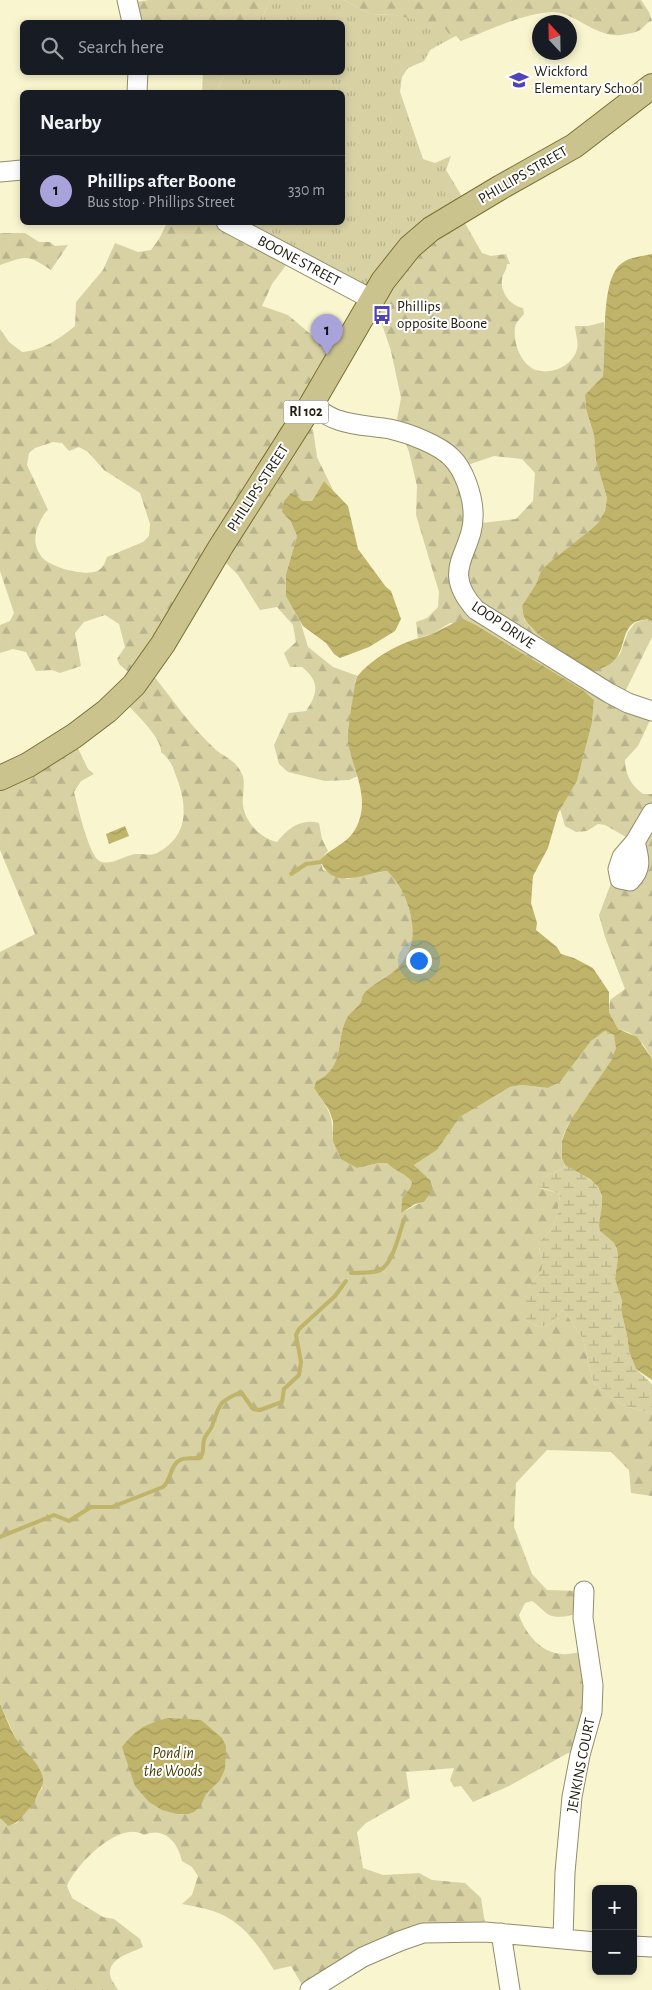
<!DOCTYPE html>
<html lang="en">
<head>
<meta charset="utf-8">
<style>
  :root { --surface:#171b24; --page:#242831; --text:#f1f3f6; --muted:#9ea1a6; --line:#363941; --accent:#a8a4db }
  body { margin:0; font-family:"Alegreya Sans",sans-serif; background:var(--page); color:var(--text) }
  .controls { position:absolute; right:15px; bottom:15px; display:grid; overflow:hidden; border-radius:8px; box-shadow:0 2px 8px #0003 }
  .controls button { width:45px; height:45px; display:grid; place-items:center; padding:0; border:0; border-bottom:1px solid var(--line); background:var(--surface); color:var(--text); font:25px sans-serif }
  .compass { position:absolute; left:532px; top:15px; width:45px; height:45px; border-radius:50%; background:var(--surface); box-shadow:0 2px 8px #0003; rotate:338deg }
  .you { position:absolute; left:418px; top:960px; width:18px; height:18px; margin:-12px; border:4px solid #fff; border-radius:50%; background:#1a73e8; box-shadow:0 0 0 8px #1a73e833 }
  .badge { display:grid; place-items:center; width:32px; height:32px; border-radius:50%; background:var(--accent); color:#111; font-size:16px; font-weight:700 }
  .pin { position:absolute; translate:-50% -41px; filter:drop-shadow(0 1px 2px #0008) }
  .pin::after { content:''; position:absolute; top:26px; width:18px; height:15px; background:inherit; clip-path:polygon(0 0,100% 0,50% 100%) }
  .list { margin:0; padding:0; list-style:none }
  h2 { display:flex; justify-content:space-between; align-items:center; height:65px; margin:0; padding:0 20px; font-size:21px }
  h2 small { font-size:16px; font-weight:400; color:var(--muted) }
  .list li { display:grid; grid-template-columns:32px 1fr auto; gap:15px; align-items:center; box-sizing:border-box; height:70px; padding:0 20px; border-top:1px solid var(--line) }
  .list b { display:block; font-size:19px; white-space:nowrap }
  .list p { margin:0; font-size:16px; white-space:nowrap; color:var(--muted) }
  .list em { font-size:16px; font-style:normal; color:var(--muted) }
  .icon { flex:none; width:28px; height:28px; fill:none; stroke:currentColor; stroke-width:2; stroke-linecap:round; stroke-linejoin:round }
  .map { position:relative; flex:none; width:652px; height:1990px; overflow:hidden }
  .search { position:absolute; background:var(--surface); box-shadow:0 2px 8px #0003; left:20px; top:20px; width:325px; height:55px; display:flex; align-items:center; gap:12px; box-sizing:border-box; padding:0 18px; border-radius:8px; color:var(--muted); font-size:19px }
  .panel { position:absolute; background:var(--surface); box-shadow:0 2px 8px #0003; left:20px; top:90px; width:325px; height:135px; border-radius:8px }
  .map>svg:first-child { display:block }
</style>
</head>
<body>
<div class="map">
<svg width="652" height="1990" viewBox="0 0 652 1990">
  <defs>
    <pattern id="forest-firs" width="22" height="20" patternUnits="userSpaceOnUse" patternTransform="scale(1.25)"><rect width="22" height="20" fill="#d7d1a4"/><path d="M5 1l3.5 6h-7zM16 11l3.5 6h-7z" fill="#b8b38c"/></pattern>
    <pattern id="wetland-marsh" width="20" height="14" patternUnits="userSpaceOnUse" patternTransform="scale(1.25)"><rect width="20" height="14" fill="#d7d1a4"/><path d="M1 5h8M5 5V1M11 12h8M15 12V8" fill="none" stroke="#b8b38c"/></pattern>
    <pattern id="park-tufts" width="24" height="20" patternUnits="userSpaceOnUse" patternTransform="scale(1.25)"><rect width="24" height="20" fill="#d7d1a4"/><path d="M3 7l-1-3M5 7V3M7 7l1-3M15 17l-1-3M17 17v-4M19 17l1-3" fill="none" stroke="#b8b38c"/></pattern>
    <pattern id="water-waves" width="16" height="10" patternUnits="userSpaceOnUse" patternTransform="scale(1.25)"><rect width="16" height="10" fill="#bfb46a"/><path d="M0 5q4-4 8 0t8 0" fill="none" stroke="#a49a5b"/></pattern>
  </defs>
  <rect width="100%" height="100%" fill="#f9f5cf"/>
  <path fill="url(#forest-firs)" fill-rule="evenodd" d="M149,0h121l-5,12 -8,10h-125l-4,-19z
    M344,0h297l8,12 3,9c-7,2 -7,6 -12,9 -5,3 -14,4 -19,5 -26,3 -47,-24 -69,-23 -31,2 -62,18 -91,29l-5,-5 -6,3 -1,-5 -53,-19 -26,-1z
    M203,73h22l-8,19h-15z
    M458,211l24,42 9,3 15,-2 4,10h-3c0,6 -4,9 -5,15 -2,13 8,27 21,29l1,6c-3,4 -8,8 -9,13 -2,15 5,37 21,43 15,5 37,-4 41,-21 2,-6 -2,-17 -2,-23h13l16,-4 1,41 -2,13 -18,20 1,13 8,26 2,26 11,37 -2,13 -7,12 -9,8 -48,40 -5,13 -14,23 2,12 8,10 48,36 32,-3 8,-8 8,-22 7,-9 12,-4 5,2v16l-30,61 30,18 -14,30 -13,14c0,15 7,26 18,34h9v265l-9,-15 -13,-11 -12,-4 -9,-17 1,-12 15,-11 -20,-52 -6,-22 12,-32 6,-2 16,-40 -28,-16 -7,-1 -11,7 -11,1 -11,-6 -5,-17 17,-28 15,-58 2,-23 -11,-10 -107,-65 -26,-2 -18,11 -14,4 -2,-16 11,-4 11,-11 1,-15 -23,-77 1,-29 -8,-34 -12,-33 4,-21 -10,-47 -13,-39 -7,-14zM494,456l28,3 13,14 -2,28 -17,18 -43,5 -14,-56z
    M167,223h46l75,37 -4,8 -12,16 -10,22 26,9 47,40 -31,73 9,1 4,28 16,33 -9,-9 -12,20h-10l-20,11 9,10 6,14 -11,38 22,73 25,20 25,9 -2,2 -8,61 10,37 -9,4 -24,1 -37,-9 -9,-8 -5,-19 15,-32 17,-2c12,-17 14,-30 -4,-44h-12l-6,-14 12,-11 -3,-17 -16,-18 -17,3 -22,-35 -15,-15 -70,115c20,25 38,52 62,74 10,9 20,10 27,25 4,8 0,21 1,31 2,17 17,33 34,37 11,-13 23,-24 42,-19l3,16 6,12 -8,9 3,10 24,9 40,-8c12,12 19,25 23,42 6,24 3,42 -17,59 -9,7 -20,12 -28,20 -3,3 -3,6 -4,10 -3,5 -9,9 -13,14 -14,25 -1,51 -32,65l-2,7c15,23 19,25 19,53l24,27 22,-5h8c7,8 19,10 25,19l-2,6 -8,10 -1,14c8,-2 14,-8 23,-10l6,-22 -16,-15 23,-15 23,-33 50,-30 12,-2 26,3 12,-6 31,-41 14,-10 9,4c1,4 2,8 2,12 -1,22 -45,63 -53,90 -3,10 0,20 2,30l-20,10 -5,11 20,6c-3,22 -2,34 -22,48l5,22 -2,9 -10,9 -5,38 13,7 12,-3 12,-15 20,30 10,43 29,23 30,9v82l-21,-3 -2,-23 -18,-18 -64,-2 -31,33 -2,44 18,47 15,16 35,1 -1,22c-11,2 -27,8 -36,-1 -5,-4 -8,-8 -13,-11l-7,2 -6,12c6,18 22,38 43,39 7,1 16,-2 23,-3l7,32 -16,68 -8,2 -59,33 -36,16 -12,-16 -7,1 -4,-7 4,-12 -48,4 4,26 -44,25 -9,9 6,36 20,7 36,-2 13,7 33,3 16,15 5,32 -62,2 -119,58 -14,-24 -17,4c-15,-24 -32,-50 -61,-59 -9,-3 -20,-5 -31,-7l10,-9 6,-19 -6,-9 -10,-6c-4,-18 -17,-35 -38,-26 -24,-16 -69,30 -77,51l5,12 31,19 11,2 26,20 3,8c-12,6 -35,11 -33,28 1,5 6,11 8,15h-118v-172l8,8 9,-3 11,-15 7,-4 -1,-4 8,-12 -2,-19 -22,-26 -18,-39v-752l35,-18 -35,-84v-68l76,-38 12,25 6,5 -13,7 -7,11c4,15 14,59 24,68 9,7 23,-2 33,-5 8,-3 19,2 26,-2 30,-16 31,-42 21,-72 -5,-13 -6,-20 -17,-29 1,-14 -25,-38 -34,-48l17,-19 -24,-20 -3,-6 8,-12 -6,-23 -14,-9 -21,7 -9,11 6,33 -21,7 -8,-3 -16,1 -10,-19 -13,-3 -13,4v-28l10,-4 4,-8 -14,-42v-242l9,13 13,10c19,-1 39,-14 53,-26l1,-24 27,-32 12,-27 23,9 13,-2 8,-11zM53,442l9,1 7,8 10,-4 9,5 16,18 36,23 10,31 -1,12 -6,6 -36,15c-2,5 -3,10 -8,13 -11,8 -51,-3 -58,-14 -7,-10 -7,-19 -3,-30 3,-6 5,-12 10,-16l-21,-45 2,-12 6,-5z
    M0,233h25l14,9h11l5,4 13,-1 -17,25c-25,-16 -23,-14 -51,-5z"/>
  <path fill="url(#wetland-marsh)" d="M565,1165c17,9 41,19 37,42 -1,8 -3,16 -2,24l14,12 3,6 1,8 -3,22 7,22 -1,9 6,25 2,16 7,18 16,15v30l-30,-9 -29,-23 -10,-43 -20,-30 -12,15 -12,3 -13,-7 -2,-13 7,-25 10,-9 2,-9 -5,-22c20,-14 19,-26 22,-48l-24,-8 9,-9 20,-10z"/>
  <path fill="url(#park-tufts)" d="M270,0h74l26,14 26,1 48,12 5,7 1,5 -20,11 -6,11 -16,7 -6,9 -2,15 23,67 12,4 16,-7 -5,14 21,35 -96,93 -158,-75 129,-1v-130h-125l8,-19 117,-1v-50h-85l8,-10z"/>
  <path fill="url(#water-waves)" d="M652,254v367l-5,-2c-3,1 -9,2 -12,3 -19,12 -3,41 -43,49 -17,-9 -56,-35 -66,-50 -3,-4 -3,-9 -4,-15l14,-22 5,-13 8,-8 40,-32 9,-8 7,-12 2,-13 -11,-37 -2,-26 -8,-26 -1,-14 18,-19c4,-26 -4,-97 19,-113 8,-6 21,-7 30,-9z
    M324,481l24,25 10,43 28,38 5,4 10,28 -6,12 -26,16 -29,11 -6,-4 -8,-11 -23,-17 -17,-30v-22l11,-38 -6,-14 -9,-10 2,-11 7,-8h3l8,8h10z
    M463,619l13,6 107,65 11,10 -2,23 -15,58 -19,32 -10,35 -15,28 -2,27 6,20 -1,7 21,17 4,7 13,4 19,10 16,24v20l9,17 19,8 15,22v321l-16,-11 -7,-18 -2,-16 -6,-25 1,-9 -7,-22 3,-22 -1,-8 -3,-6 -14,-12 -1,-6 3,-20v-9l-4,-9 -8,-8 -25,-14 -3,-7v-17l4,-11 6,-12 39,-57 5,-13 -2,-13 -9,-4 -14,10 -31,41 -12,6 -26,-3 -12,2 -50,30 -23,33 -23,15 16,15 3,9 -9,13 -9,2 -14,9 1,-15 8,-10 2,-6c-5,-8 -18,-11 -25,-19h-8l-22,5 -16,-9 -8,-18v-20l-4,-11 -15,-22 2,-7c31,-14 18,-41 32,-65 4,-5 10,-9 13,-14 1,-4 1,-7 4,-10 8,-8 19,-13 28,-20 19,-17 23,-35 17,-59 -4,-17 -11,-30 -23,-42 -25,3 -55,20 -67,-11 14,-15 31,-16 39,-39 8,-22 -2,-45 -8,-66 -1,-5 -3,-10 -3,-15 -1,-6 7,-60 9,-63 12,-16 36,-30 53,-36 8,-3 15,-4 22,-7 11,-5 20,-11 31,-15z
    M125,826l4,10 -20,8 -3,-10z
    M0,1704c6,13 11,28 19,39 8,12 22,21 24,36 1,10 -9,16 -8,25 -13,8 -12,18 -27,22l-8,-8z
    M168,1718l33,2 21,18 4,8 -1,23 -5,11 -14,14 -5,11 -7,7 -6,2h-11l-15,-4 -13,-8 -14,-16 -13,-39c14,-18 24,-23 46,-29z"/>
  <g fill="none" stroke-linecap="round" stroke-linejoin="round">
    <path stroke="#bfb46a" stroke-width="4" d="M291,874l15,-10 15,-2
      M351,1273c8,0 19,0 27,-2 15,-5 21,-38 26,-51
      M0,1537l54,-22 15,6 22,-14h21l51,-20c8,-6 7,-22 17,-27 5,-3 14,-1 20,-2 5,-6 2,-11 4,-18 1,-5 6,-9 8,-14 8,-22 6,-24 29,-34l12,17 7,1 22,-8 2,-13 15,-14 2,-13 -5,-27 3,-6 36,-33 11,-15"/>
    <g stroke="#918d6a" stroke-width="21">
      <path id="minor" d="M127,0l5,22
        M137,92l1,-20
        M0,172l22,-2
        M226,222l147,78
        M311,405c8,5 17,12 27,15 17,6 35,6 52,9 18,4 50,16 62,29 12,12 20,36 21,53 3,42 -36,56 3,99l133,83 19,10 24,8
        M635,842c4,16 8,26 -5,39l-10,-2 -2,-10 4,-12 13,-15 17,-29
        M501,1933l9,57
        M563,1939l2,-67 7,-75 8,-42 12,-43 1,-27 -10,-67 1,-27
        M633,1946l19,1
        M310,1990l53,-33 37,-16 23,-8 62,-1 111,10"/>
    </g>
    <g stroke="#797031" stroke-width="26">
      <path id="major" d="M0,778l28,-13 46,-29 33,-25 27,-26 29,-41 57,-96 91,-143 72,-124 27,-34 21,-18 70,-42 73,-41 78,-60"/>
    </g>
    <use href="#minor" stroke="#fff" stroke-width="19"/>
    <use href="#major" stroke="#cbc38d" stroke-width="24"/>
  </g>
  <defs>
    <g id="school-bare" transform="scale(1.5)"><path d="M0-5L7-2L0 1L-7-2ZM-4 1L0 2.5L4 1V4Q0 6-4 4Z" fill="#4f43bb" stroke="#fff" stroke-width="2.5" paint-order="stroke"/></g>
    <g id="bus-bare" transform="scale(1.5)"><path d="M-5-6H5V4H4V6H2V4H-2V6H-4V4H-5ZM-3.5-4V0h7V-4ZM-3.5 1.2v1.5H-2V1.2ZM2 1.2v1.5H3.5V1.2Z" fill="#4f43bb" stroke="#fff" stroke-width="2.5" paint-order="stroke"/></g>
  </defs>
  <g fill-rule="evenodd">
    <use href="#school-bare" x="519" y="80"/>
    <use href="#bus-bare" x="382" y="315"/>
  </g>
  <g text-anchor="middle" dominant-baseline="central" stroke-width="4" stroke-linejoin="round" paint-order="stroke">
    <rect fill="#fff" stroke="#646359" stroke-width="1" x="283.5" y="400.5" width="45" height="23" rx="4"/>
    <g font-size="14" font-weight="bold" fill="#222012">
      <text x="306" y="412">RI 102</text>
    </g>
    <g font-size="15" fill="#222012" stroke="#fff" text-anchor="start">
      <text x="534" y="71">Wickford<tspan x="534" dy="17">Elementary School</tspan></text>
      <text x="397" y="306">Phillips<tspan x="397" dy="17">opposite Boone</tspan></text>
    </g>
    <g font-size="15" fill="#222012" stroke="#fff">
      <text transform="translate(523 175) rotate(-30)">PHILLIPS STREET</text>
      <text transform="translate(299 261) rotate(28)">BOONE STREET</text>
      <text transform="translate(258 488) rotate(-57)">PHILLIPS STREET</text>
      <text transform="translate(503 625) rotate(34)">LOOP DRIVE</text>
      <text transform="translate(581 1765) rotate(-79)">JENKINS COURT</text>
    </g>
    <g font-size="16" font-style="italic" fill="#463e00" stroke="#fff">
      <text x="173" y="1753">Pond in<tspan x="173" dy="18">the Woods</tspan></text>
    </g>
  </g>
</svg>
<div class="controls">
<button>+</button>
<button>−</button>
</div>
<svg class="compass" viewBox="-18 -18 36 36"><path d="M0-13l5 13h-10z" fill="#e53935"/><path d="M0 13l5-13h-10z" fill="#9ea1a6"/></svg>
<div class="you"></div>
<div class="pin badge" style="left:327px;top:355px">1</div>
<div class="search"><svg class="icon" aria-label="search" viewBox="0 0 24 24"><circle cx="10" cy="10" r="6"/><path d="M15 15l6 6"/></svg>Search here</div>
<section class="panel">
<h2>Nearby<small></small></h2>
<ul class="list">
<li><span class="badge">1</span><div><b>Phillips after Boone</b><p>Bus stop · Phillips Street</p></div><em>330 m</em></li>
</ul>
</section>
</div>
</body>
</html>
